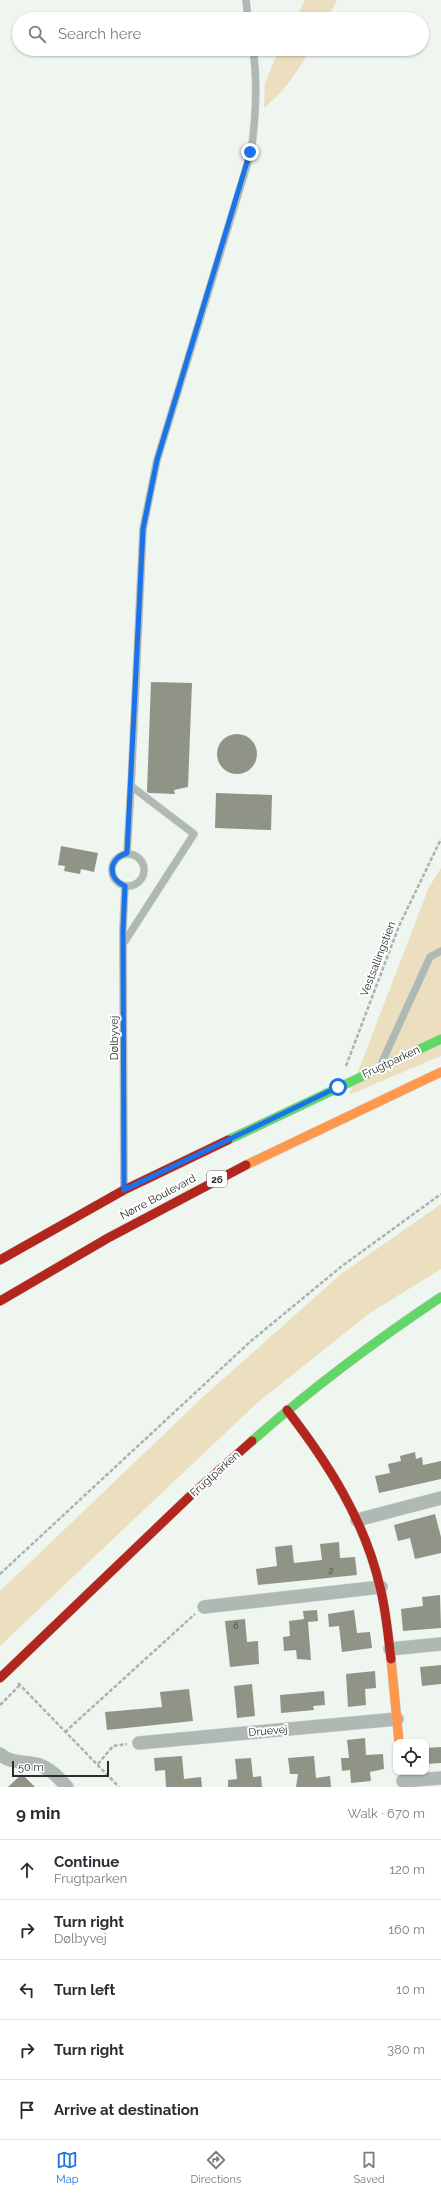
<!DOCTYPE html>
<html lang="en">
<head>
<meta charset="utf-8">
<style>
  :root { --surface:#fff; --page:#f7f7f7; --text:#2b2b33; --muted:#7c7c81; --line:#e1e1e2; --accent:#1a73e8 }
  body { margin:0; font-family:Raleway,sans-serif; background:var(--page); color:var(--text) }
  .controls { position:absolute; right:12px; bottom:12px; display:grid; overflow:hidden; border-radius:8px; box-shadow:0 1px 3px #0004 }
  .controls button { width:36px; height:36px; display:grid; place-items:center; padding:0; border:0; border-bottom:1px solid var(--line); background:var(--surface); color:var(--text); font:20px sans-serif }
  .scale { position:absolute; left:12px; bottom:10px; width:97px; box-sizing:border-box; padding-left:4px; border:2px solid #292e29; border-top:0; font-size:11px; line-height:14px; white-space:nowrap; color:#292e29; -webkit-text-stroke:3px #fff; paint-order:stroke }
  .stop { position:absolute; width:12px; height:12px; margin:-9px; border:3px solid #1a73e8; border-radius:50%; background:#fff }
  .stop.end { background:#1a73e8; border-color:#fff; box-shadow:0 1px 4px #0008 }
  .list { margin:0; padding:0; list-style:none }
  h2 { display:flex; justify-content:space-between; align-items:center; height:52px; margin:0; padding:0 16px; font-size:17px }
  h2 small { font-size:13px; font-weight:400; color:var(--muted) }
  .list li { display:grid; grid-template-columns:26px 1fr auto; gap:12px; align-items:center; box-sizing:border-box; height:60px; padding:0 16px; border-top:1px solid var(--line) }
  .list b { display:block; font-size:15px; white-space:nowrap }
  .list p { margin:0; font-size:13px; white-space:nowrap; color:var(--muted) }
  .list em { font-size:13px; font-style:normal; color:var(--muted) }
  .icon { flex:none; width:22px; height:22px; fill:none; stroke:currentColor; stroke-width:2; stroke-linecap:round; stroke-linejoin:round }
  .map { position:relative; flex:none; width:441px; height:1787px; overflow:hidden }
  .search { position:absolute; background:var(--surface); box-shadow:0 1px 3px #0004; left:12px; right:12px; top:12px; height:44px; display:flex; align-items:center; gap:10px; box-sizing:border-box; padding:0 14px; border-radius:22px; color:var(--muted); font-size:15px }
  .sheet { height:352px; background:var(--surface) }
  nav { display:flex; justify-content:space-around; align-items:center; box-sizing:border-box; height:56px; border-top:1px solid var(--line); background:var(--surface); font-size:11px; color:var(--muted) }
  nav a { display:grid; justify-items:center; gap:2px }
  nav .on { color:var(--accent) }
  .map>svg:first-child { display:block }
</style>
</head>
<body>
<div class="map">
<svg width="441" height="1787" viewBox="0 0 441 1787">
  <rect width="100%" height="100%" fill="#eff6f0"/>
  <path fill="#ecdfc0" d="M305,0h32l-10,19h-32z
    M279,49h31c-14,25 -24,41 -46,59l1,-25z
    M441,868v188l-92,39 80,-208z
    M441,1204v65l-71,44 -113,90 -257,243v-55l205,-196 136,-121z"/>
  <path fill="#909487" d="M151,682l41,1 -4,104 -14,3 1,4 -26,-1 -2,-1z
    M217 754a20 20 0 1 1 40 0a20 20 0 1 1-40 0Z
    M216,793l56,2 -1,35 -56,-2z
    M61,846l37,7 -4,19 -13,-3 -1,5 -16,-3 1,-5 -7,-1z
    M415,1452l1,7 6,-2 1,8 18,-4v18l-62,14 -4,-17 15,-3 -2,-9 13,-3 -1,-5z
    M435,1514l6,23v16l-26,6 -5,-21 -12,3 -4,-16z
    M339,1542l1,16 15,-1 2,18 -99,10 -2,-16 21,-3 -2,-19 17,-2 2,18 28,-3 -2,-16z
    M440,1595l1,33 -38,3 -2,-22 22,-3 -1,-9z
    M317,1610l1,11 -10,1 3,38 -14,-1 -1,-9 -12,1 -1,-14 7,-1 -1,-15 15,-2 -1,-8z
    M354,1610l3,23 13,-1 2,16 -30,4 -3,-26 -10,1 -1,-13z
    M245,1619l2,23 11,-1 1,23 -29,3 -5,-46z
    M441,1665v19l-19,2 -2,-19z
    M375,1671l1,17 -11,1 1,16 -18,2 -2,-33z
    M252,1684l3,32 -18,2 -3,-32z
    M189,1689l4,32 -86,9 -2,-18 57,-5 -2,-15z
    M324,1691l1,14 -12,1 1,4 -33,3 -1,-18z
    M365,1738l1,17 17,-1 1,15 -14,3 1,9 -20,2 -1,-13 -8,1 -1,-13h8l-2,-18z
    M441,1747v16l-15,1v-16z
    M182,1756l2,23 17,-2 1,10h-36l-1,-17 -10,1 -1,-13z
    M314,1756l2,22 14,-2 1,11h-35l2,-13h-8l-2,-16z
    M251,1758l2,19 8,-1 1,11h-34v-7l9,-1 -2,-20z
    M22,1774l13,13h-27z"/>
  <g fill="none" stroke-linecap="round" stroke-linejoin="round">
    <g stroke="#ccd1cd" stroke-width="8">
      <path id="lane" d="M246,0l2,19
        M127,853l4,-67
        M112 870a16 16 0 1 1 32 0a16 16 0 1 1-32 0Z
        M125,941l69,-107 -63,-48 12,-257 14,-69 94,-308c5,-35 7,-68 2,-103
        M382,1062l48,-105 11,-6
        M124,1188l-1,-259 2,-43"/>
    </g>
    <g stroke="#ccd1cd" stroke-width="14">
      <path id="street" d="M357,1520l84,-22
        M204,1607l177,-20
        M390,1649l51,-5
        M139,1743l258,-24
        M0,1754c10,10 27,7 39,11 12,4 20,13 28,22
        M403,1781l38,-3"/>
    </g>
    <g stroke="#ccd1cd" stroke-width="10">
      <path id="fast" d="M228,1140l213,-101
        M252,1441c59,-52 123,-100 189,-144"/>
    </g>
    <g stroke="#ccd1cd" stroke-width="10">
      <path id="slow" d="M246,1165l195,-93
        M391,1659l8,83"/>
    </g>
    <g stroke="#ccd1cd" stroke-width="10">
      <path id="jam" d="M0,1260l124,-70 104,-50
        M0,1301l108,-63 138,-73
        M287,1410c41,53 78,111 93,177 6,23 8,48 11,72
        M0,1678l189,-181 63,-56"/>
    </g>
    <path stroke="#abb3af" stroke-width="2.5" stroke-dasharray="4 2" stroke-linecap="butt" d="M346,1066l53,-140 42,-87
      M0,1574l251,-233 91,-75 99,-72
      M18,1683l101,104
      M0,1705l20,-20
      M65,1732l130,-118
      M98,1764l15,-18 14,-2"/>
    <use href="#lane" stroke="#afb9b4" stroke-width="7"/>
    <use href="#street" stroke="#afb9b4" stroke-width="13"/>
    <use href="#fast" stroke="#63d668" stroke-width="9"/>
    <use href="#slow" stroke="#ff974d" stroke-width="9"/>
    <use href="#jam" stroke="#b3261e" stroke-width="9"/>
  </g>
  <g fill="none" stroke-linecap="round" stroke-linejoin="round">
    <path stroke="#1a73e8" stroke-width="5" d="M250,152l-93,308 -14,69 -16,324c-19,6 -20,25 -2,33l-2,44 1,260 214,-103"/>
  </g>
  <g text-anchor="middle" dominant-baseline="central" stroke-width="4" stroke-linejoin="round" paint-order="stroke">
    <g font-size="9" fill="#434840">
      <text x="331" y="1571">2</text>
      <text x="236" y="1626">6</text>
    </g>
    <rect fill="#fff" stroke="#696d69" stroke-width="1" x="207" y="1171" width="20" height="16" rx="3"/>
    <g font-size="10" font-weight="bold" fill="#292e29">
      <text x="217" y="1179">26</text>
    </g>
    <g font-size="11" fill="#292e29" stroke="#fff">
      <text transform="translate(378 959) rotate(-69)">Vestsallingstien</text>
      <text transform="translate(114 1038) rotate(-90)">Dølbyvej</text>
      <text transform="translate(391 1062) rotate(-25)">Frugtparken</text>
      <text transform="translate(158 1197) rotate(-28)">Nørre Boulevard</text>
      <text transform="translate(215 1474) rotate(-42)">Frugtparken</text>
      <text transform="translate(268 1731) rotate(-5)">Druevej</text>
    </g>
  </g>
</svg>
<div class="controls">
<button><svg class="icon" aria-label="locate" viewBox="0 0 24 24"><circle cx="12" cy="12" r="6"/><path d="M12 2v4M12 18v4M2 12h4M18 12h4"/></svg></button>
</div>
<div class="scale">50 m</div>
<div class="stop" style="left:338px;top:1087px"></div>
<div class="stop end" style="left:250px;top:152px"></div>
<div class="search"><svg class="icon" aria-label="search" viewBox="0 0 24 24"><circle cx="10" cy="10" r="6"/><path d="M15 15l6 6"/></svg>Search here</div>
</div>
<section class="sheet">
<h2>9 min<small>Walk · 670 m</small></h2>
<ul class="list">
<li><svg class="icon" aria-label="ahead" viewBox="0 0 24 24"><path d="M12 20V5M6 11l6-6 6 6"/></svg><div><b>Continue</b><p>Frugtparken</p></div><em>120 m</em></li>
<li><svg class="icon" aria-label="right" viewBox="0 0 24 24"><path d="M7 20v-9h11M14 6l5 5-5 5"/></svg><div><b>Turn right</b><p>Dølbyvej</p></div><em>160 m</em></li>
<li><svg class="icon" aria-label="left" viewBox="0 0 24 24"><path d="M17 20v-9H6M10 6l-5 5 5 5"/></svg><div><b>Turn left</b></div><em>10 m</em></li>
<li><svg class="icon" aria-label="right" viewBox="0 0 24 24"><path d="M7 20v-9h11M14 6l5 5-5 5"/></svg><div><b>Turn right</b></div><em>380 m</em></li>
<li><svg class="icon" aria-label="arrive" viewBox="0 0 24 24"><path d="M6 21V4h12l-3 4 3 4H6"/></svg><div><b>Arrive at destination</b></div></li>
</ul>
</section>
<nav>
<a class="on"><svg class="icon" aria-label="map" viewBox="0 0 24 24"><path d="M3 6l6-2 6 2 6-2v14l-6 2-6-2-6 2zM9 4v14M15 6v14"/></svg>Map</a>
<a><svg class="icon" aria-label="directions" viewBox="0 0 24 24"><path d="M12 3l9 9-9 9-9-9zM9 14v-3h6M13 9l2 2-2 2"/></svg>Directions</a>
<a><svg class="icon" aria-label="saved" viewBox="0 0 24 24"><path d="M7 4h10v16l-5-4-5 4z"/></svg>Saved</a>
</nav>
</body>
</html>
